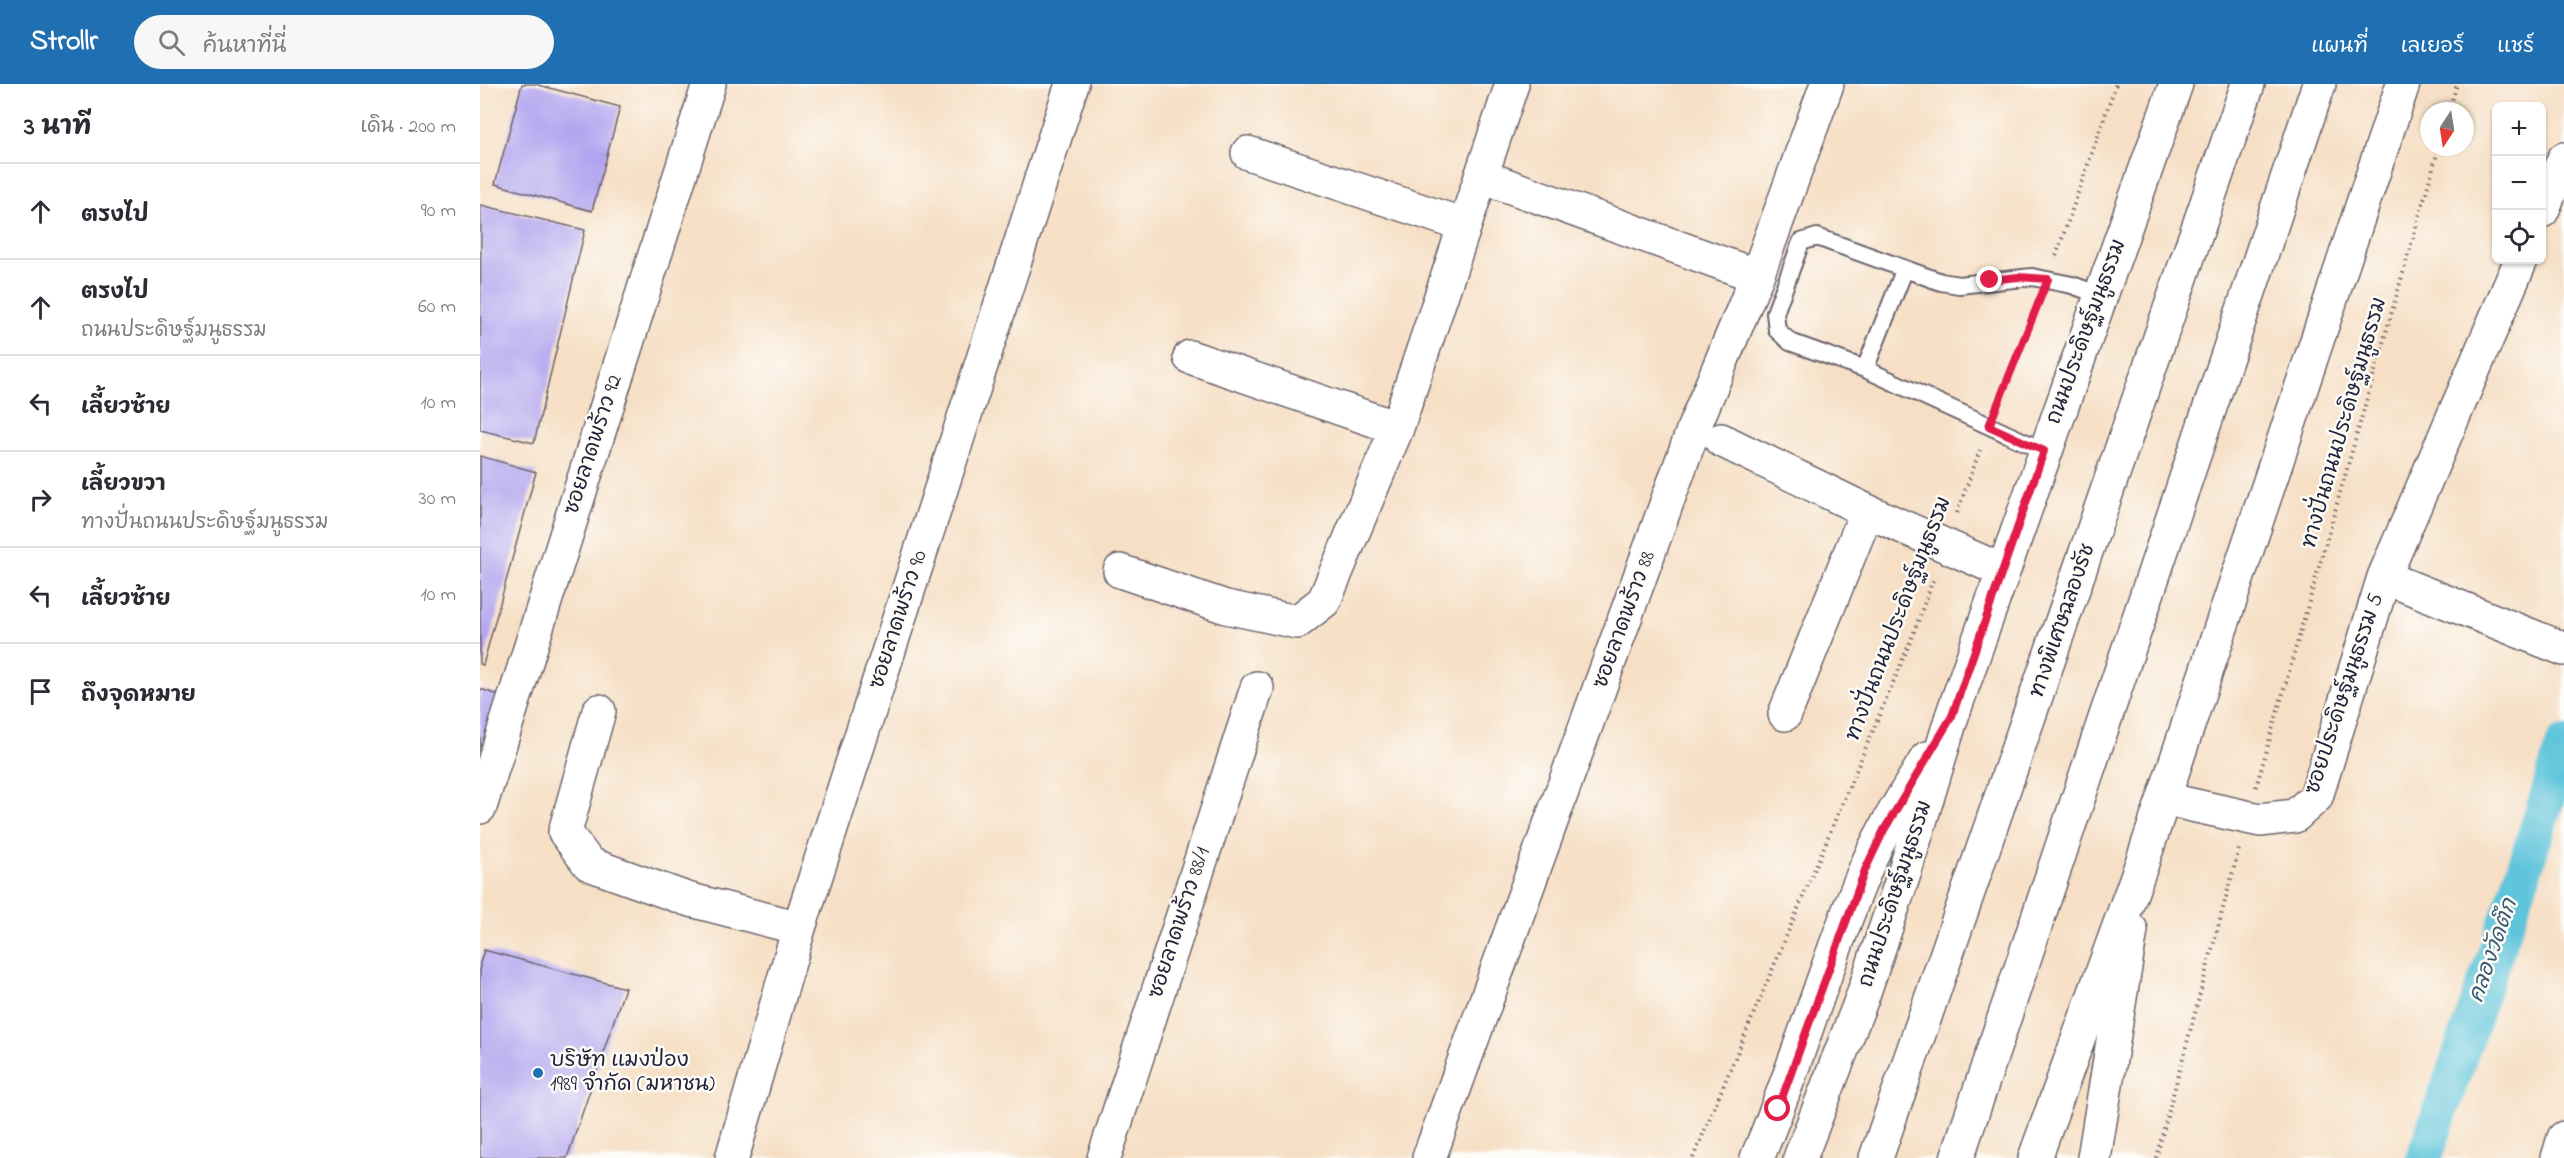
<!DOCTYPE html>
<html lang="th">
<head>
<meta charset="utf-8">
<style>
  :root { --surface:#fff; --page:#f7f7f7; --text:#2b2b33; --muted:#7c7c81; --line:#e1e1e2; --accent:#1f6fb2 }
  body { margin:0; font-family:"Indie Flower","Playpen Sans Thai",sans-serif; background:var(--page); color:var(--text) }
  .controls { position:absolute; right:18px; top:18px; display:grid; overflow:hidden; border-radius:9px; box-shadow:0 2px 4px #0004 }
  .controls button { width:54px; height:54px; display:grid; place-items:center; padding:0; border:0; border-bottom:2px solid var(--line); background:var(--surface); color:var(--text); font:30px sans-serif }
  .compass { position:absolute; left:1940px; top:18px; width:54px; height:54px; border-radius:50%; background:var(--surface); box-shadow:0 2px 4px #0004; rotate:192deg }
  .stop { position:absolute; width:18px; height:18px; margin:-14px; border:4px solid #e11d48; border-radius:50%; background:#fff }
  .stop.end { background:#e11d48; border-color:#fff; box-shadow:0 2px 6px #0008 }
  .list { margin:0; padding:0; list-style:none }
  h2 { display:flex; justify-content:space-between; align-items:center; height:78px; margin:0; padding:0 24px; font-size:26px }
  h2 small { font-size:20px; font-weight:400; color:var(--muted) }
  .list li { display:grid; grid-template-columns:39px 1fr auto; gap:18px; align-items:center; box-sizing:border-box; height:96px; padding:0 24px; border-top:2px solid var(--line) }
  .list b { display:block; font-size:22px; white-space:nowrap }
  .list p { margin:0; font-size:20px; white-space:nowrap; color:var(--muted) }
  .list em { font-size:20px; font-style:normal; color:var(--muted) }
  .icon { flex:none; width:33px; height:33px; fill:none; stroke:currentColor; stroke-width:2; stroke-linecap:round; stroke-linejoin:round }
  .map { position:relative; flex:none; width:2084px; height:1074px; overflow:hidden }
  header { display:flex; align-items:center; gap:36px; box-sizing:border-box; height:84px; padding:0 30px; background:var(--accent); color:#fff }
  header strong { font-size:28px }
  nav { display:flex; gap:33px; margin-inline-start:auto; font-size:21px }
  .search { width:420px; height:54px; background:var(--page); display:flex; align-items:center; gap:15px; box-sizing:border-box; padding:0 21px; border-radius:33px; color:var(--muted); font-size:22px }
  main { display:flex }
  aside { flex:1; background:var(--surface) }
  .map>svg:first-child { display:block }
</style>
</head>
<body>
<header>
<strong>Strollr</strong>
<div class="search"><svg class="icon" aria-label="search" viewBox="0 0 24 24"><circle cx="10" cy="10" r="6"/><path d="M15 15l6 6"/></svg>ค้นหาที่นี่</div>
<nav><a>แผนที่</a><a>เลเยอร์</a><a>แชร์</a></nav>
</header>
<main>
<aside>
<h2>3 นาที<small>เดิน · 200 m</small></h2>
<ul class="list">
<li><svg class="icon" aria-label="ahead" viewBox="0 0 24 24"><path d="M12 20V5M6 11l6-6 6 6"/></svg><div><b>ตรงไป</b></div><em>90 m</em></li>
<li><svg class="icon" aria-label="ahead" viewBox="0 0 24 24"><path d="M12 20V5M6 11l6-6 6 6"/></svg><div><b>ตรงไป</b><p>ถนนประดิษฐ์มนูธรรม</p></div><em>60 m</em></li>
<li><svg class="icon" aria-label="left" viewBox="0 0 24 24"><path d="M17 20v-9H6M10 6l-5 5 5 5"/></svg><div><b>เลี้ยวซ้าย</b></div><em>10 m</em></li>
<li><svg class="icon" aria-label="right" viewBox="0 0 24 24"><path d="M7 20v-9h11M14 6l5 5-5 5"/></svg><div><b>เลี้ยวขวา</b><p>ทางปั่นถนนประดิษฐ์มนูธรรม</p></div><em>30 m</em></li>
<li><svg class="icon" aria-label="left" viewBox="0 0 24 24"><path d="M17 20v-9H6M10 6l-5 5 5 5"/></svg><div><b>เลี้ยวซ้าย</b></div><em>10 m</em></li>
<li><svg class="icon" aria-label="arrive" viewBox="0 0 24 24"><path d="M6 21V4h12l-3 4 3 4H6"/></svg><div><b>ถึงจุดหมาย</b></div></li>
</ul>
</aside>
<div class="map">
<svg width="2084" height="1074" viewBox="0 0 2084 1074">
  <rect width="100%" height="100%" fill="#fdfcf7"/>
  <filter id="ink" filterUnits="userSpaceOnUse"><feTurbulence type="fractalNoise" baseFrequency=".0167" numOctaves="2"/><feDisplacementMap in="SourceGraphic" scale="12" xChannelSelector="R" yChannelSelector="G"/><feConvolveMatrix kernelMatrix="1 2 1 2 8 2 1 2 1" color-interpolation-filters="sRGB"/></filter>
  <filter id="wash" filterUnits="userSpaceOnUse"><feTurbulence type="fractalNoise" baseFrequency=".008" numOctaves="4" result="noise"/><feDisplacementMap in="SourceGraphic" scale="24" xChannelSelector="R" yChannelSelector="G"/><feGaussianBlur stdDeviation="1.35" result="paint"/><feColorMatrix in="noise" values="0 0 0 0 0 0 0 0 0 0 0 0 0 0 0 0 0 1.4 0 .05"/><feComposite in="paint" operator="in"/></filter>
  <g filter="url(#wash)">
    <rect width="100%" height="100%" fill="#f6dfc5"/>
    <g fill="none" stroke-linecap="round" stroke-linejoin="round">
      <path stroke="#5ec5db" stroke-width="36" d="M1944,1074l98,-281 42,-133"/>
    </g>
    <g id="blocks">
      <path fill="#b1a4ef" d="M42,0h13l85,23 -28,104 -97,-27z
        M1,121l104,25 -51,213 -54,-13z
        M0,372l56,16 -53,193 -3,-1z
        M0,605l19,6 -19,62z
        M4,866l141,38 -58,170h-87v-195z"/>
    </g>
  </g>
  <g filter="url(#ink)">
    <use href="#blocks" fill-opacity="0" stroke="#6c646b" stroke-width="1.5"/>
    <g fill="none" stroke-linecap="round" stroke-linejoin="round">
      <g stroke="#6c646b" stroke-width="20">
        <path id="lane" d="M1385,285l39,-98
          M1564,367l-179,-82 -75,-27 -13,-12 -2,-17 26,-71 16,-5 124,45 18,3 73,-8 40,8 28,10"/>
      </g>
      <g stroke="#6c646b" stroke-width="36">
        <path id="street" d="M768,69l216,72
          M1001,92l276,100
          M2062,127l22,-52
          M2041,176l-137,317 180,72
          M710,273l207,71
          M1241,356l146,71
          M640,487l106,36 71,15 27,-21 73,-173 115,-344
          M119,627l-34,121 24,32 98,35 112,29
          M1305,630l82,-203 136,60
          M1684,715l96,21 35,-4 21,-19 68,-220
          M0,723l229,-723
          M252,1074l67,-230 273,-844
          M624,1074l153,-470
          M949,1074l266,-733 62,-149 70,-192
          M2078,1074l6,-20"/>
      </g>
      <g stroke="#6c646b" stroke-width="36">
        <path id="primary" d="M1277,1074c41,-94 68,-193 108,-288 16,-39 40,-75 62,-112
          M1320,1074l62,-160 43,-127 47,-155 224,-632
          M1555,1074l107,-295 261,-779
          M1614,1074l37,-228"/>
      </g>
      <g stroke="#6c646b" stroke-width="36">
        <path id="highway" d="M1396,1074l372,-1074
          M1477,1074l362,-1074"/>
      </g>
      <path stroke="#6c646b" stroke-width="4" stroke-dasharray="1.5 4.5" stroke-linecap="butt" d="M1969,27l8,-27
        M1576,172l60,-172
        M1518,320l40,-102
        M1477,429l23,-63
        M1776,703l183,-640
        M1213,1074l218,-518 23,-63
        M1676,1074l83,-309"/>
      <use href="#lane" stroke="#fff" stroke-width="16"/>
      <use href="#street" stroke="#fff" stroke-width="33"/>
      <use href="#primary" stroke="#fff" stroke-width="33"/>
      <use href="#highway" stroke="#fff" stroke-width="33"/>
    </g>
  </g>
  <g fill="none" stroke-linecap="round" stroke-linejoin="round" filter="url(#ink)">
    <path stroke="#e11d48" stroke-width="8" d="M1298,1025l87,-239 19,-40 68,-114 92,-265 -55,-25 59,-147 -30,-2 -28,3"/>
  </g>
  <circle fill="#1f6fb2" stroke="#fdfcf7" stroke-width="2" cx="58" cy="989" r="6"/>
  <g text-anchor="middle" dominant-baseline="central" stroke-width="5" stroke-linejoin="round" paint-order="stroke">
    <g font-size="21" fill="#22223b" stroke="#fdfcf7">
      <text transform="translate(1607 248) rotate(-70)">ถนนประดิษฐ์มนูธรรม</text>
      <text transform="translate(1865 339) rotate(-74)">ทางปั่นถนนประดิษฐ์มนูธรรม</text>
      <text transform="translate(114 361) rotate(-72)">ซอยลาดพร้าว 92</text>
      <text transform="translate(1419 535) rotate(-69)">ทางปั่นถนนประดิษฐ์มนูธรรม</text>
      <text transform="translate(419 536) rotate(-72)">ซอยลาดพร้าว 90</text>
      <text transform="translate(1145 536) rotate(-70)">ซอยลาดพร้าว 88</text>
      <text transform="translate(1583 537) rotate(-71)">ทางพิเศษฉลองรัช</text>
      <text transform="translate(1865 610) rotate(-72)">ซอยประดิษฐ์มนูธรรม 5</text>
      <text transform="translate(1416 810) rotate(-72)">ถนนประดิษฐ์มนูธรรม</text>
      <text transform="translate(700 839) rotate(-72)">ซอยลาดพร้าว 88/1</text>
    </g>
    <g font-size="21" fill="#22223b" stroke="#fdfcf7" text-anchor="start">
      <text x="70" y="977">บริษัท แมงป่อง<tspan x="70" dy="24">1989 จำกัด (มหาชน)</tspan></text>
    </g>
    <g font-size="22" font-style="italic" fill="#375b73" stroke="#fdfcf7">
      <text transform="translate(2014 867) rotate(-71)">คลองวัดตึก</text>
    </g>
  </g>
</svg>
<div class="controls">
<button>+</button>
<button>−</button>
<button><svg class="icon" aria-label="locate" viewBox="0 0 24 24"><circle cx="12" cy="12" r="6"/><path d="M12 2v4M12 18v4M2 12h4M18 12h4"/></svg></button>
</div>
<svg class="compass" viewBox="-18 -18 36 36"><path d="M0-13l5 13h-10z" fill="#e53935"/><path d="M0 13l5-13h-10z" fill="#7c7c81"/></svg>
<div class="stop" style="left:1298px;top:1025px"></div>
<div class="stop end" style="left:1510px;top:196px"></div>
</div>
</main>
</body>
</html>
